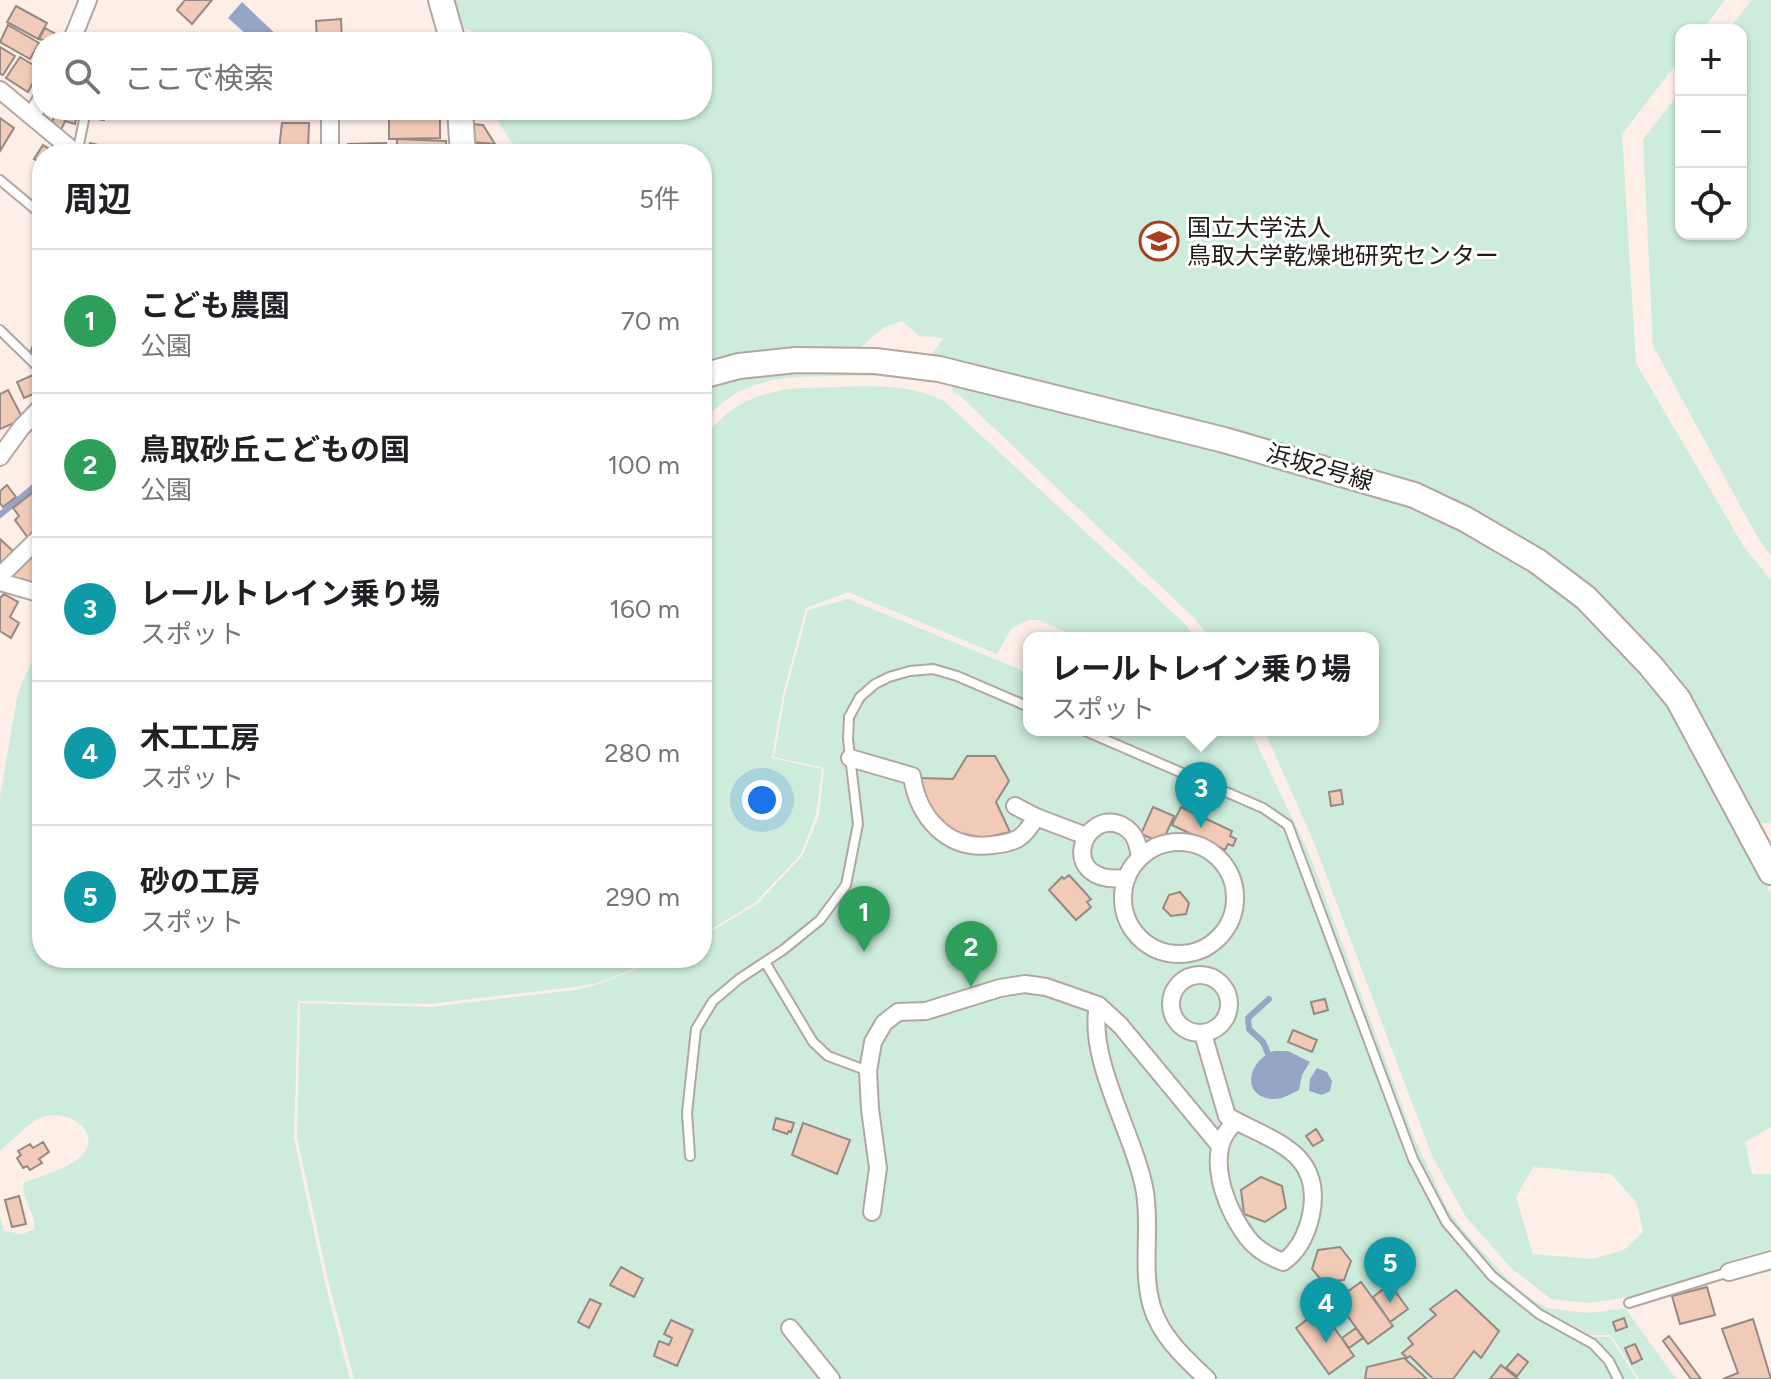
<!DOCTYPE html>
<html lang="ja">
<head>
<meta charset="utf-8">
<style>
  :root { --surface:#fff; --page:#f6f6f6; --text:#202124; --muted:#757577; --line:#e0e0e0; --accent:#2563eb }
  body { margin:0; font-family:Figtree,"Noto Sans JP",sans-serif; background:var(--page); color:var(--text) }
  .controls { position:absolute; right:24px; top:24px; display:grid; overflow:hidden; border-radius:16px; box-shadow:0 2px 6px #0004 }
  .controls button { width:72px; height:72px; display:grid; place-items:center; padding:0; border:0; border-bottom:2px solid var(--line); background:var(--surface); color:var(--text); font:40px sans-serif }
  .you { position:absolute; left:762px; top:800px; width:28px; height:28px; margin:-20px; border:6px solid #fff; border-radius:50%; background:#1a73e8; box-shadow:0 0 0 12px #1a73e833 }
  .badge { display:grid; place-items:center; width:52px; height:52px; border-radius:50%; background:var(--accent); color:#fff; font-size:26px; font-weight:700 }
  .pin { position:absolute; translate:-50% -66px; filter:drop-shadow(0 2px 4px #0008) }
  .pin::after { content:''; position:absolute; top:42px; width:28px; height:24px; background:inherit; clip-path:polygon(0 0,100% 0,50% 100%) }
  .popup { position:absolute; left:1023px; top:632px; width:356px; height:104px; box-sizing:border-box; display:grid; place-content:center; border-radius:16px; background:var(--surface); filter:drop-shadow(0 2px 6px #0005); font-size:26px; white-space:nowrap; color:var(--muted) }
  .popup b { font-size:30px; color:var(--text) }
  .popup::after { content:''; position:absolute; left:50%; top:100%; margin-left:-16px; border:16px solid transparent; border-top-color:var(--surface) }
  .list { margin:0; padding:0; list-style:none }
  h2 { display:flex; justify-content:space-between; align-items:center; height:104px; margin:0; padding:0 32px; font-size:34px }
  h2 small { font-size:26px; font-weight:400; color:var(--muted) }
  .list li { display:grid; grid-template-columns:52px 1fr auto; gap:24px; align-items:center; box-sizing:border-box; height:144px; padding:0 32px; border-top:2px solid var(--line) }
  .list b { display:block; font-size:30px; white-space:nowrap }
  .list p { margin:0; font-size:26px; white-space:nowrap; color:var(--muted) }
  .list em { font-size:26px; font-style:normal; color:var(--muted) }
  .icon { flex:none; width:44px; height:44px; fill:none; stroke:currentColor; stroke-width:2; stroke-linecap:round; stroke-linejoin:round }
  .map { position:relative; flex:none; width:1771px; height:1379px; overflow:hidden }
  .search { position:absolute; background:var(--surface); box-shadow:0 2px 6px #0004; left:32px; top:32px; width:680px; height:88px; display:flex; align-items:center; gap:20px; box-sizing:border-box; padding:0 28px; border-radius:32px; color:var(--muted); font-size:30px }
  .panel { position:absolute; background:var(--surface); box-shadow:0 2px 6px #0004; left:32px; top:144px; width:680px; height:824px; border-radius:32px }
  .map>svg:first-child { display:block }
</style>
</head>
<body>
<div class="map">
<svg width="1771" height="1379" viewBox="0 0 1771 1379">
  <rect width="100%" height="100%" fill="#fdefe8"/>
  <path fill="#cdecdb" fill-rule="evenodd" d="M453,0h1272l-23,30h-21v28l-59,76 14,229 108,184 27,33v243h-15l-66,-119 -210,-190 -550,-158 14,-18 -25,-2 -17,-15 -17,6 -26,21 -91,2 -66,12v-208h-182l-30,-44h212v-68h-227l-4,-12 -9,-1z
    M1752,0h19v556l-12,-16 -106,-194 -10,-207 38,-48v143h60v-204h-13z
    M848,368l81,10 -1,4c-31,-6 -61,-7 -92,-6 -56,1 -96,1 -134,47v-40l40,-9z
    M952,383l321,81 118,33 39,17 83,44 42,30 51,43 19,20 45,58 26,40 75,145v233l-26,15 7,32h19v75l-35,10 -10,10 -43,13 -53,15 -42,6 -37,-4 -40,-31 -45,-51 -34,-61 -119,-316 -49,-110h109v-92h-163l-15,-19 -236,-224 -6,-2zM1533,1167l78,7 26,29 6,29 -19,18 -32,9 -59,-5 -17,-57z
    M800,388c45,0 103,-9 144,13l241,223 11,14h-117l-40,-18h-11l-17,9 -14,25 -149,-62 -42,16 -23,86 -11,64 50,11 -6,46 -15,39 -45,48 -54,33v-491c20,-38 57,-53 98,-56z
    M848,599l181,74v57h221l59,123 104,282 34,73 20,27 38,41 18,17 24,15 42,5 36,-5 51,71h-37l-28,-44h-21l-46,-25 45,27h21l27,42h-1283l-25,-95 -32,-146 3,-135 130,4 145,-17 24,-6 65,-26h38v-21l55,-33 46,-49 16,-40 5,-47 -50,-11 11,-62 23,-85z
    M42,639v319h618l-61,25 -25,4 -145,17 -131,-3 -4,137 32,149 24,92h-350v-162l4,14 19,3 11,-5c3,-17 -14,-30 -10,-46 17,-8 44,-13 57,-27 25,-25 -18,-51 -43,-37 -13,7 -26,22 -38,32v-354l18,-105z"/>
  <path fill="#94a5c5" d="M242,2l39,37 -3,3h-23l-27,-24z
    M1274,1051h14l22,11 -8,13 -3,15c-8,4 -16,9 -25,9 -33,-1 -28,-37 0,-48z
    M1317,1068l10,4 5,9 -2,10 -8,4 -13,-4 1,-12z"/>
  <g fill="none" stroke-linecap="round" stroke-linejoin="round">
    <path stroke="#94a5c5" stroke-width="6" d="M0,515l42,-35
      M1269,999l-21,19 1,11 14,13 7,16"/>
  </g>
  <path fill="#f1cbb7" stroke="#958983" stroke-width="2" d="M185,0h27l-20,24 -15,-14z
    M16,6l31,17 -9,16 -31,-17z
    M341,19l1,23h-25l-1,-21z
    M8,25l31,18 -9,16 -30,-17z
    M45,28l9,5 -3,9 -12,-3z
    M0,47l15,9 -12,19 -3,-1z
    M20,57l20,12 -12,23 -22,-14z
    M56,110h22l-3,14 -10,-3 -4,9 -10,-4z
    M92,110h14l-2,10 -13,-2z
    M347,110h36v7h-36z
    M417,110l23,3v25l-51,1v-27z
    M0,118l14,10 -14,23z
    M282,123h27l-1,26h-29z
    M471,124l12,1 12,19 -24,-2z
    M397,139l49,2 1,13h-50z
    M90,143l20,5 -1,6h-22z
    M386,143v11h-37l-1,-10z
    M473,143l22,2 -1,9h-22z
    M43,145l11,7 -12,2v9l-8,-4z
    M39,329l3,1v39l-13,-13z
    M33,375l8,16 -17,7 -7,-16z
    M8,390l15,29 -23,10v-35z
    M7,485l9,12 -13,10 -3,-4v-12z
    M41,486l1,44 -14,8 -13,-18 4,-4 -6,-8z
    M0,539l14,13 -14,17z
    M30,552l12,11v24l-19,-8 -2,2 -10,-3 2,-7z
    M4,594l14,8 -8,15 9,6 -8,15 -11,-7v-33z
    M967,756h28l14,25 -13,21 14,30 -27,6 -32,-7 -22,-19 -9,-34 33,1z
    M1341,790l2,14 -12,2 -2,-14z
    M1153,807l21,9 -12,27 -21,-9z
    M1181,807l51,24 -2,5 6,3 -3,7 -5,-2 -3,6 -53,-25z
    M1069,875l22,24 -4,3 4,5 -15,13 -27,-30 13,-13 2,2z
    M1180,892l9,11 -3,11 -15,2 -8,-8 6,-13z
    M1325,999l3,11 -14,4 -3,-12z
    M1293,1030l24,10 -5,12 -24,-10z
    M776,1118l18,5 -3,9 -2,-1 -2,3 -14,-5z
    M803,1123l47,17 -13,34 -45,-19z
    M1316,1129l7,11 -10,6 -7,-10z
    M43,1142l6,10 -10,7 3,4 -12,7 -3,-4 -4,2 -6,-10 4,-3 -3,-4 12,-7 3,4z
    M1261,1177l21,9 4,22 -21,14 -21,-8 -3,-24z
    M19,1196l7,28 -14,3 -7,-27z
    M1398,1242l17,23 -12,9 -17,-22z
    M1340,1247l11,14 -7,19 -21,2 -11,-13 6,-19z
    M621,1267l22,12 -9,18 -24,-12z
    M1361,1282l32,44 -25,18 -32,-44z
    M1390,1284l18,25 -18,13 -17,-25z
    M1707,1287l8,28 -35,9 -8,-28z
    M1456,1290l43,41 -18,27 -7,-7 -21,28h-20l-23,-23 -3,2 -5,-5 11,-9 -5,-6 28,-23 -6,-6z
    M590,1299l11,5 -12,24 -11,-6z
    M1321,1309l33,47 -25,18 -33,-46z
    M1624,1318l3,9 -11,4 -3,-9z
    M1753,1319l18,60h-48l15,-6 -16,-44z
    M671,1320l22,10 -16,36 -23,-10 5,-15 10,4 3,-7 -8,-4z
    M1356,1328l7,10 -14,10 -7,-10z
    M1669,1336l32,43h-10l-28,-38z
    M1635,1344l7,15 -10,5 -7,-16z
    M1518,1354l10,8 -11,14 -11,-8z
    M1404,1358l23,21h-62l2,-12z
    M1501,1365l17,14h-28z"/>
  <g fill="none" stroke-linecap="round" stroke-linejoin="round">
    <g stroke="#b3a6a0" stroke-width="12">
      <path id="lane" d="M77,154l9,-44
        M0,180l42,35
        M0,330l42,41
        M1083,730l180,78 25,17 125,334 33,63 46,54 47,38 54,30 16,17 9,18
        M765,962l48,80 15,14 40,15
        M690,1156l-3,-43 9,-84 17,-28 26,-22 44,-29 37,-30 26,-35 12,-61 -10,-85 1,-22 11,-20 15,-13 14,-7 21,-6 23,-2 24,7 72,31
        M1629,1303l100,-31"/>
    </g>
    <g stroke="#b3a6a0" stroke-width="20">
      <path id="street" d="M71,42l17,-42
        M0,90l77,64
        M32,116l10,-18
        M330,154v-44
        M0,457l21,-29 21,-22
        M0,576l42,-41
        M0,582l42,12
        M850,758l62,18c6,41 35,75 80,69 24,-2 32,-7 44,-28
        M1015,806l21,11 50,19
        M1123 898a56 56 0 1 1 112 0a56 56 0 1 1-112 0Z
        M1127,878c-72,8 -45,-72 -4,-52 13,7 15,19 17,32
        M1171 1004a29 29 0 1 1 58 0a29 29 0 1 1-58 0Z
        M1098,1005c-11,56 37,130 47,187 6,38 -4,78 7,115 9,30 33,51 55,72
        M1203,1034l24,82c43,25 97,34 84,99 -4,18 -12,36 -28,47 -13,-5 -28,-14 -36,-25 -22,-29 -45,-88 -11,-115
        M872,1212l6,-44 -8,-59 -2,-38 5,-29 11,-19 14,-11 28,-1 74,-23 25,-4 21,3 52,18 22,20 100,121
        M1729,1272l42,-12
        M790,1328l41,51"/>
    </g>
    <g stroke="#b3a6a0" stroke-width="28">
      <path id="secondary" d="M441,0l12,42
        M460,110l3,44
        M702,376l37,-10 57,-6 79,1 64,8 285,71 190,55 51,24 72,42 49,37 64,67 28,34 93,173"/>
    </g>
    <use href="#lane" stroke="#fff" stroke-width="8"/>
    <use href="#street" stroke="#fff" stroke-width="16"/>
    <use href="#secondary" stroke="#fff" stroke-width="24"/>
  </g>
  <defs>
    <g id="school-ring" transform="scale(2)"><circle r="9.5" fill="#fff" stroke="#a73f21" stroke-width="1.5"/><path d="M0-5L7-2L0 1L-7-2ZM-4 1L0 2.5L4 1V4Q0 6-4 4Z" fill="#a73f21"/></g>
  </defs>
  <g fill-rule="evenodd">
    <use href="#school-ring" x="1159" y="241"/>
  </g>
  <g text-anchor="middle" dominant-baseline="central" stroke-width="6" stroke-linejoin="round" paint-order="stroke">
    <g font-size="24" fill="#1e1a17" stroke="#fff" text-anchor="start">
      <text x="1187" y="227">国立大学法人<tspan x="1187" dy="28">鳥取大学乾燥地研究センター</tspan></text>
    </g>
    <g font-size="24" fill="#1e1a17" stroke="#fff">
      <text transform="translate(1320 467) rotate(16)">浜坂2号線</text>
    </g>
  </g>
</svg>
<div class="controls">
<button>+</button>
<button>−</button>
<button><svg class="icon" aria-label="locate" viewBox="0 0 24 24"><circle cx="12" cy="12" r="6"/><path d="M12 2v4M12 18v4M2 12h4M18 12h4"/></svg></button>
</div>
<div class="you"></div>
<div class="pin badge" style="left:864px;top:952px;background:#2e9e5b">1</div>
<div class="pin badge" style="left:971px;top:987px;background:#2e9e5b">2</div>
<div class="pin badge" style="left:1201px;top:828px;background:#0f9aa8">3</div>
<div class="popup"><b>レールトレイン乗り場</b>スポット</div>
<div class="pin badge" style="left:1326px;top:1343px;background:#0f9aa8">4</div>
<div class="pin badge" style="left:1390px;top:1303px;background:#0f9aa8">5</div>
<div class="search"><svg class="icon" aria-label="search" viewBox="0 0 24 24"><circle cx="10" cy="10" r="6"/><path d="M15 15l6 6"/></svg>ここで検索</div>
<section class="panel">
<h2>周辺<small>5件</small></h2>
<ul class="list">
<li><span class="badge" style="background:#2e9e5b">1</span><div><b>こども農園</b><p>公園</p></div><em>70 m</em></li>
<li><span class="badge" style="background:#2e9e5b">2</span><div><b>鳥取砂丘こどもの国</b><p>公園</p></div><em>100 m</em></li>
<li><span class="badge" style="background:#0f9aa8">3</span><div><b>レールトレイン乗り場</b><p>スポット</p></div><em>160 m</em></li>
<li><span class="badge" style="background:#0f9aa8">4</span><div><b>木工工房</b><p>スポット</p></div><em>280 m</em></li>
<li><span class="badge" style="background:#0f9aa8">5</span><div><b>砂の工房</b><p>スポット</p></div><em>290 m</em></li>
</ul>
</section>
</div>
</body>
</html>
